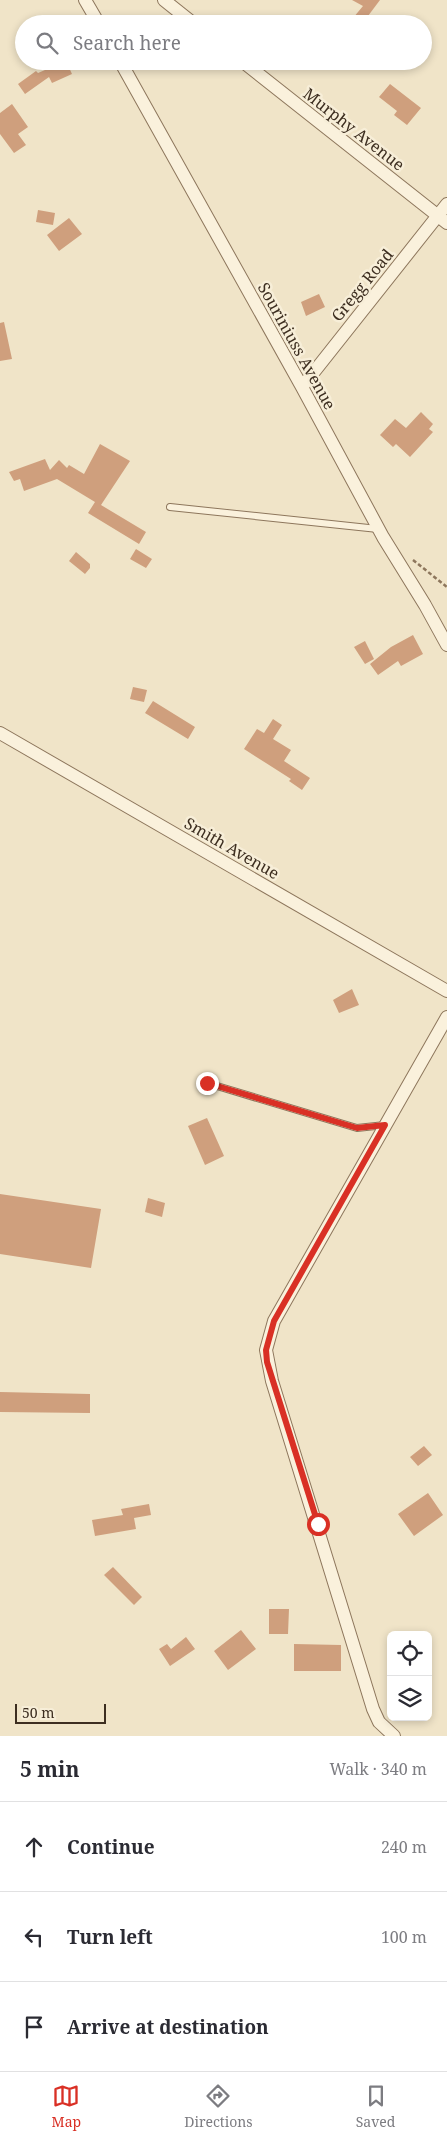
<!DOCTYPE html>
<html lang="en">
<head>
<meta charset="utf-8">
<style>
  :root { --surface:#fff; --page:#f2f2f3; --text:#2b2b33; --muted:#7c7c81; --line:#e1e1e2; --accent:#d93025 }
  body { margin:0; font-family:"Noto Serif",serif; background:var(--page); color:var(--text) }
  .controls { position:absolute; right:15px; bottom:15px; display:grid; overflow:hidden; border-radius:8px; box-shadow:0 2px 8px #0003 }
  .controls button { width:45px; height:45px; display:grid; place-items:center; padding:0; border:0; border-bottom:1px solid var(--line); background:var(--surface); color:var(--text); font:25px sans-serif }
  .scale { position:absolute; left:15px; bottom:12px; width:91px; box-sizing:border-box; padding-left:5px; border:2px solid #3d2e20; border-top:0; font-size:14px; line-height:18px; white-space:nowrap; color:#3d2e20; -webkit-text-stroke:4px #f7eed8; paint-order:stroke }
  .stop { position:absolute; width:15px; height:15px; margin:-11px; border:4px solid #d93025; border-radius:50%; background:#fff }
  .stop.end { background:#d93025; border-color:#fff; box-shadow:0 1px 5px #0008 }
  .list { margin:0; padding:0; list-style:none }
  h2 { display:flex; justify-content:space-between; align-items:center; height:65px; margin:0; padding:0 20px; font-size:21px }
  h2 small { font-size:16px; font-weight:400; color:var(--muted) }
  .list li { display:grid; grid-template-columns:32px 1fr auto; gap:15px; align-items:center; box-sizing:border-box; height:90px; padding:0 20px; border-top:1px solid var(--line) }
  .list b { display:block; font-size:19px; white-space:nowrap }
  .list em { font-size:16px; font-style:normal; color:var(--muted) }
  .icon { flex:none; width:28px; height:28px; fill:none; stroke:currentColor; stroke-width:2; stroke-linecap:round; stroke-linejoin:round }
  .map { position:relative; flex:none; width:447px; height:1736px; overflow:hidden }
  .search { position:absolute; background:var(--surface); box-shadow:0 2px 8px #0003; left:15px; right:15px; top:15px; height:55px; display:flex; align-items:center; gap:12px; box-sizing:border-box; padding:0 18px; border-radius:28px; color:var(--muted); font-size:19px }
  .sheet { height:335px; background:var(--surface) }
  nav { display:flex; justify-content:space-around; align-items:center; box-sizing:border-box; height:70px; border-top:1px solid var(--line); background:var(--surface); font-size:14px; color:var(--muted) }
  nav a { display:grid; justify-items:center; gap:2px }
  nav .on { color:var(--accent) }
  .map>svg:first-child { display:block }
</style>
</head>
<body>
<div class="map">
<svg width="447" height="1736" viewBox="0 0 447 1736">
  <rect width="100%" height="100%" fill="#f0e4c8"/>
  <path fill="#cf9f7d" d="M352,0h28l-18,24h-14l15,-18z
    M66,61l6,13 -20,9 -3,-6 -24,17 -7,-10 18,-13 2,2z
    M390,84l31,24 -14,17 -13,-10 3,-4 -18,-14z
    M12,104l16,23 -10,7 8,11 -12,8 -14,-19v-21z
    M38,210l17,3 -2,12 -17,-3z
    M69,218l13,16 -23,17 -12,-16z
    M319,294l6,13 -19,9 -5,-14z
    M4,322l8,37 -12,2v-38z
    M421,412l12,12 -4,5 4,3 -23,25 -14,-13 -3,3 -13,-12 15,-16 11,9z
    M100,444l30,17 -29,44 45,27 -7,12 -51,-31 7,-11 -38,-23 -33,12 -4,-12 -6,2 -5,-9 36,-13 5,11 9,-10 8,8 2,-3 15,9z
    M136,549l16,10 -6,9 -16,-9z
    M76,552l14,12v4l-5,6 -16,-13z
    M413,635l10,19 -22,12 -3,-5 -20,14 -8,-11 21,-17z
    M365,641l9,18 -9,5 -11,-17z
    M133,687l14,3 -3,12 -14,-3z
    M153,701l42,26 -7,12 -43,-26z
    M273,719l9,6 -9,14 18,11 -7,11 26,17 -8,12 -13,-9 2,-2 -47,-30 13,-20 7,4z
    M352,989l7,16 -20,8 -6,-13z
    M207,1118l17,38 -19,9 -17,-39z
    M0,1194l101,15 -10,59 -91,-14z
    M148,1198l17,5 -3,14 -17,-5z
    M0,1392l90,2v19l-90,-1z
    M424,1446l8,9 -14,11 -8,-9z
    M428,1493l15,22 -29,21 -16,-22z
    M149,1504l2,11 -17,3 2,11 -41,7 -3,-16 31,-5 -2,-6z
    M113,1567l29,30 -8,8 -30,-30z
    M269,1609h20l-1,25h-19z
    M241,1630l15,19 -28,21 -14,-19z
    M186,1637l9,12 -25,17 -11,-17 8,-5 4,5z
    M294,1644l47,1v26h-47z"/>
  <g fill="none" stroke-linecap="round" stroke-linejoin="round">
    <g stroke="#8d765c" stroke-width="8">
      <path id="service" d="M170,507l208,22
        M207,1083l150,45 28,-3"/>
    </g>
    <g stroke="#8d765c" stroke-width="14">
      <path id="minor" d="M85,0l14,24
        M164,0l30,24
        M120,61l182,326 81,150 42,68 22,40
        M242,61l205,162
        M302,387l145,-183
        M0,733l447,258
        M394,1736l-15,-14 -6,-13 -101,-328 -6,-31 8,-29 173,-304"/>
    </g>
    <path stroke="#8d765c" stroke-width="2.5" stroke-dasharray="4 2.5" stroke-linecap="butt" d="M413,560l34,27"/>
    <use href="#service" stroke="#faf1dc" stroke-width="6"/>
    <use href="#minor" stroke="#faf1dc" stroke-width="12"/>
  </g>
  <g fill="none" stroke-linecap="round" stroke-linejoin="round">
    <path stroke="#d93025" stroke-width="6" d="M207,1083l150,45 28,-3 -111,196 -8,29 1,12 51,162"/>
  </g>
  <g text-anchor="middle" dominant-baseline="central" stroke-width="5" stroke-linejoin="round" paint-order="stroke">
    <g font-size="16" fill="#3d2e20" stroke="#f7eed8">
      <text transform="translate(354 129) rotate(38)">Murphy Avenue</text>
      <text transform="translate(362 285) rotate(-51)">Gregg Road</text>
      <text transform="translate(297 346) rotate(61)">Souriniuss Avenue</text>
      <text transform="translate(232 848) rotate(30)">Smith Avenue</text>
    </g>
  </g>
</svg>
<div class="controls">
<button><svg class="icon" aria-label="locate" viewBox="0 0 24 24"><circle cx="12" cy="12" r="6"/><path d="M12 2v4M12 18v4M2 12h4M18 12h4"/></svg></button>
<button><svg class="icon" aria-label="layers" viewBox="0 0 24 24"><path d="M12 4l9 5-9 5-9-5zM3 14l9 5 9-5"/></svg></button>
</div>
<div class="scale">50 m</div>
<div class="stop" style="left:318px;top:1524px"></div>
<div class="stop end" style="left:207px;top:1083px"></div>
<div class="search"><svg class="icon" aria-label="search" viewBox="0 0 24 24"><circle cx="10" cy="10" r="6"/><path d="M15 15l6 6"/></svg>Search here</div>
</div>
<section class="sheet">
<h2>5 min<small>Walk · 340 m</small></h2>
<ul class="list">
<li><svg class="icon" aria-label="ahead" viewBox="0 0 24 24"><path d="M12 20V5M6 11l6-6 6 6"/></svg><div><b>Continue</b></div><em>240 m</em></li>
<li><svg class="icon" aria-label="left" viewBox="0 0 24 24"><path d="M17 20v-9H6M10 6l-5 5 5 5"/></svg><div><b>Turn left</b></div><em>100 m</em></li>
<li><svg class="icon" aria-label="arrive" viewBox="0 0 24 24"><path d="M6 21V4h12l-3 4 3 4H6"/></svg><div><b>Arrive at destination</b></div></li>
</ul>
</section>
<nav>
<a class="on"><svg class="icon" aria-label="map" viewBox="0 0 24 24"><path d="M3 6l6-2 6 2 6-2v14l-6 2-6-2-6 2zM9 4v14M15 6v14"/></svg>Map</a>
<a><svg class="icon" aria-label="directions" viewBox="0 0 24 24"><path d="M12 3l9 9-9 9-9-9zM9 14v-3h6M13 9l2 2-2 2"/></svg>Directions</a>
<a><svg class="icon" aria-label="saved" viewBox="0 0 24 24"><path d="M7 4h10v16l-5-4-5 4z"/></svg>Saved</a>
</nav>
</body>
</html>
